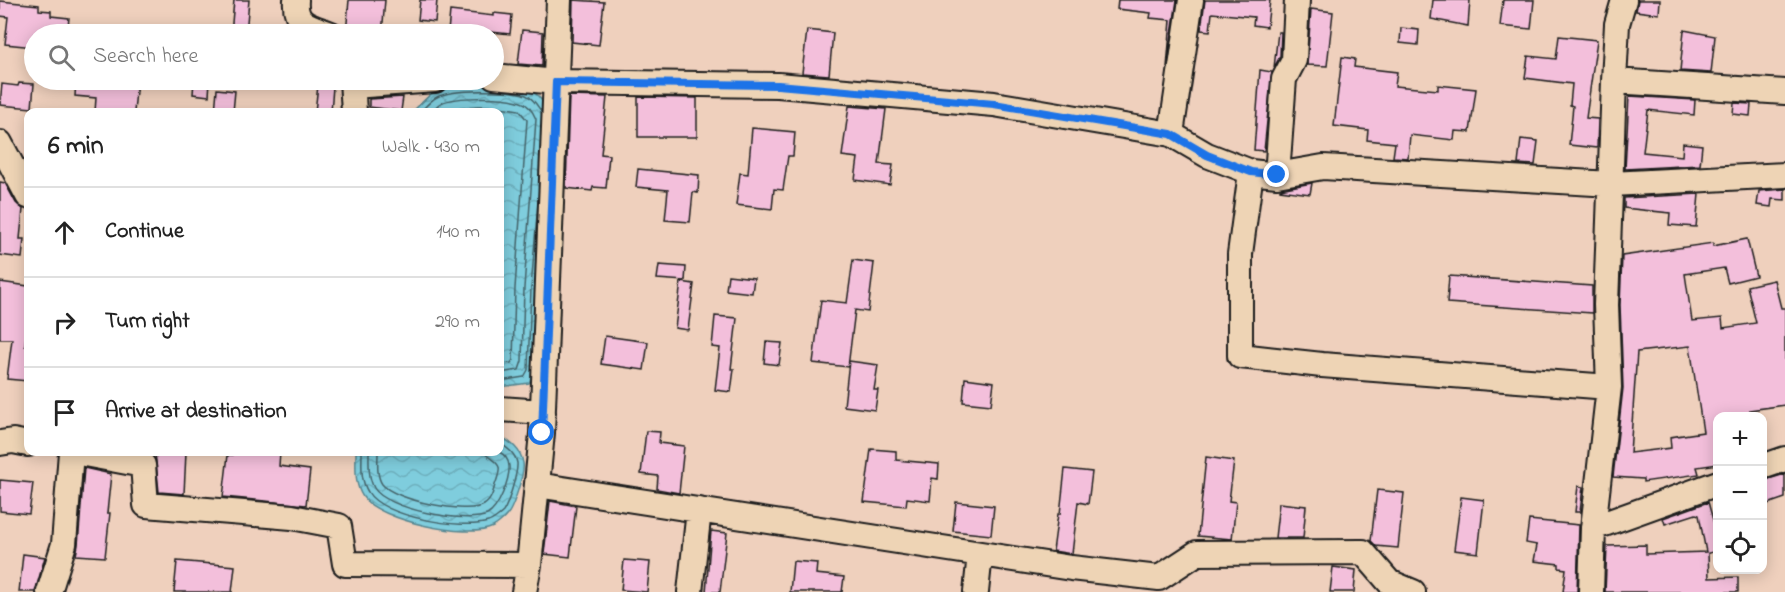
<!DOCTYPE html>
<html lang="en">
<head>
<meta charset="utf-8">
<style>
  :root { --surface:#fff; --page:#f6f6f6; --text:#222; --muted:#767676; --line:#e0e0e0 }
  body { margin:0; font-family:"Indie Flower",sans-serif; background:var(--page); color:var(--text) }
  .controls { position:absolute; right:18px; bottom:18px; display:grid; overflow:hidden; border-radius:12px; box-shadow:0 3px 15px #0003 }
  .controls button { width:54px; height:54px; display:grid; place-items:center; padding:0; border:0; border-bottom:2px solid var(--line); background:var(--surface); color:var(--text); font:30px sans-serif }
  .stop { position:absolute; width:18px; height:18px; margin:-14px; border:4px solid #1a73e8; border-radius:50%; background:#fff }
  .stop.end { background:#1a73e8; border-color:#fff; box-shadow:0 2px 6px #0008 }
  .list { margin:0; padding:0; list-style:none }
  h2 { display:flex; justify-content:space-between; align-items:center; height:78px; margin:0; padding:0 24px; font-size:26px }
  h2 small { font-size:20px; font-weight:400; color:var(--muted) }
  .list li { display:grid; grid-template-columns:39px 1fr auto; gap:18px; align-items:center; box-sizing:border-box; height:90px; padding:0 24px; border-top:2px solid var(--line) }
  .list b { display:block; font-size:22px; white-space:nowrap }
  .list em { font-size:20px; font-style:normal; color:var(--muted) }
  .icon { flex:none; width:33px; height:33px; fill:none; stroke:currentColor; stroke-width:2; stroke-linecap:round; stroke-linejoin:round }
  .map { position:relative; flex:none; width:1785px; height:592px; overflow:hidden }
  .search { position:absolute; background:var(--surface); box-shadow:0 3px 15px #0003; left:24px; top:24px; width:480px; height:66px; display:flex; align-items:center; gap:15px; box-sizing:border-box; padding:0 21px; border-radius:33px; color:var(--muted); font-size:22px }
  .panel { position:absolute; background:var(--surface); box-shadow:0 3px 15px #0003; left:24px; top:108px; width:480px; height:348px; border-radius:12px }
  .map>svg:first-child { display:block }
</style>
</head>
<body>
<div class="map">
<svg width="1785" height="592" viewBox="0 0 1785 592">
  <defs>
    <pattern id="water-waves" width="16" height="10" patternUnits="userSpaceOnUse" patternTransform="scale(1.5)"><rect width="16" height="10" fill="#7fcddd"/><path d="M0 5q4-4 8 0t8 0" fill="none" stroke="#6dafbd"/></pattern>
  </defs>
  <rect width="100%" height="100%" fill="#efd0bd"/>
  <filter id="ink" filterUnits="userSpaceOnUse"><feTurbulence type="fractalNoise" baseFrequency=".0167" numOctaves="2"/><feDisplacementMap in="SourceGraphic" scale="12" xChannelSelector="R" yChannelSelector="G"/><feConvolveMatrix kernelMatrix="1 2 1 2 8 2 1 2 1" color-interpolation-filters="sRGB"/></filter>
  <g filter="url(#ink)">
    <path fill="url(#water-waves)" stroke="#578690" stroke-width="1.5" d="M452,86c20,-1 58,-4 76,3 9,3 14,12 19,20l-13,262 -5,12 -29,4v-275h-88l22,-21z
      M500,436c10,6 21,13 23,27 2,9 -10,46 -16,52 -3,4 -10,10 -14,12 -25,13 -114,-7 -130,-30 -9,-13 -7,-31 -7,-45h144z"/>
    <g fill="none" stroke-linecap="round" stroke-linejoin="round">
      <path stroke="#446369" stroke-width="1.5" d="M420,112c5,-5 11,-12 17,-15 15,-8 74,-8 89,-2 7,3 11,10 15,16
        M431,112c3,-3 6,-7 10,-9 15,-7 64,-7 80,-1 8,2 12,10 15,17l-12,169 -2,73 -3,9 -19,3
        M444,112c21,-9 53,-6 75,-2l8,10 -12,168 -2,72 -2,3 -11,1
        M500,381l24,-4 4,-7 3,-81 7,-87
        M362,452c0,13 -2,27 6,40 14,25 94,38 120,30 4,-1 12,-7 15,-10 5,-7 15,-40 14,-49 -2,-10 -10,-15 -17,-20
        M369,452c0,11 -1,25 5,36 12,21 91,36 113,27 12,-6 23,-37 22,-49 0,-6 -5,-12 -10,-14
        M378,452c0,10 -2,23 4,32 12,16 85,31 102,21 7,-4 9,-13 11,-20 9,-24 3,-19 -12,-33"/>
    </g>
    <path fill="#f3bfdb" stroke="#1c1c1c" stroke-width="1.5" fill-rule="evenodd" d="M234,0h15l-3,34h-15z
      M349,0h36l-3,34h-36z
      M420,0h17l-2,22 -17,-2z
      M573,0l31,2 -5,43 -27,-3z
      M1118,0h59l-10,67 4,-47 -21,-2 1,-5 -34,-4z
      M1205,0h65l-3,27 -14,-2 1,-8 -42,-4 -2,18 -9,-1z
      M1433,0h37l-2,26 -37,-7z
      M1503,0h31l-3,29 -31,-3z
      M1638,0h22l-1,14 -23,-3z
      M0,1l39,4v5l12,1v5l18,2 -2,16h-33v13l-29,-3 3,-27 -8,-1z
      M1311,9l22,3 -6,54 -20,-1z
      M450,11l44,5v-3l18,2 -2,19 -38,-4v4l-24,-2z
      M1401,28l18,2 -1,15 -18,-2z
      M522,30l21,2 -1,34 -24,-2z
      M807,30l26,3 -4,42 -27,-2z
      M1684,30l31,6 -4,37 -31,-2z
      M1278,32h3l-1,24 -6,12z
      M1559,36l38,4 -11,78 12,1 -1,29 -28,-3 4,-39 -3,-1 2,-21 -47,-6 3,-22 28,3z
      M1342,57l13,2 -1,8 43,5 -2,14 43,4v-5l38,4 -6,43 -15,-1 -1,9 -44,-5 -2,23 -15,-1 2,-14 -28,-3 1,-10 -34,-4z
      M1260,70l12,2 -8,79 -10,-1z
      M76,80h61l-3,32h-39l1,-14 -21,-2z
      M194,80h16l-1,16 -16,-2z
      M19,83l15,1 -2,24 -32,-3 2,-21 16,2z
      M318,85l15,2 -2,25h-16z
      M217,89l18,2 -2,21h-18z
      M569,96l38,1 -6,57 8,1 -3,33 -13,-1 -1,4 -26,-3z
      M1629,96l66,4 -1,15 -46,-5 -5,42 39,4 1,-13 19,2 -2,20 -75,4z
      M403,97l-2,14 -32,-4v-8z
      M638,97l59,1v39h-59z
      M1734,103l17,1 -1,12 -17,-2z
      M849,106l37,3 -7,55 14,1 -3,20 -35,-5 3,-22 -16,-2z
      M752,128l43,4 -2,24h-5l-5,34 -9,-1 -2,20 -36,-4 4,-32 8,1z
      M1521,139l17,2 -3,24 -17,-1z
      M638,169l61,6 -1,18 -5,-1 -3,30 -25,-2 3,-30 -32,-3z
      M0,182l5,1 11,20 7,6 -3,30h4l-2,19 -22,-3z
      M1312,183l-2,11 -30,-4v-1z
      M1785,189v11l-13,-1 -1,8 -14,-2 2,-14z
      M1699,194l-3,33 -27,-2 1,-12 -46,-5v-10z
      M1747,239l9,37 -28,7 -4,-15 -39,6 7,47 30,-3 1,10 33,-5 -9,-37 27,-6 7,28h4v97l-35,5 1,7h-33v47l-21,3 2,7 -56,8v-3l-30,-2 10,-89 -3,-83 2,-49 91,-13v3zM1690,346l13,86 -33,5 1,11 -41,5 7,-101z
      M853,260l21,3 -6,49 -13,-2 -7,57 -35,-4 8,-63 26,3z
      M659,265l27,2 -1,14 -28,-2z
      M728,275l26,3 -2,15 -26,-3z
      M1449,276l143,10v27l-145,-10z
      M0,282l28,4v28l-3,32 3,1v34l-21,-2 5,-40h-12z
      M681,282l13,2 -6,46 -13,-2z
      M715,316l22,2 -6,51h3l-3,23 -16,-2 5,-42 -8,-1z
      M605,336l43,6 -4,28 -43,-6z
      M766,342l16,1 -3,22 -15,-2z
      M849,361l29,4 -4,25h4l-3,20 -31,-4z
      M965,378l29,4 -3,23 -28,-3z
      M646,431l14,1 -1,11 25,3 -5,47 -22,-4 1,-13 -17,-2z
      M871,449l25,2v9l43,4 -1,15 -6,-1 -2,23 -23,-3 -1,8 -42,-4z
      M155,452h31l-2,42 -25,-2z
      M234,452h46l-1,14 31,4 -4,35 -83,-8 5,-42h5z
      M1206,457l28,4 -5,40 7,1 -4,37 -34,-3z
      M84,468l27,6 -4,39h3l-5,44 -29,-2 2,-10z
      M1065,469l27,3 -4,32 -10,-2 -6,52 -19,-3 5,-37h2z
      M1785,474v24l-23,8v-25z
      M0,480l33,3 -4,31 -29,-3z
      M1578,486l5,1 -3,25h-5z
      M1377,490l27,3 -6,55 -22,-2 -5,-5z
      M1461,497l23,3 -6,53 -24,-3z
      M550,501l26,5 -6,51 -26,-3z
      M956,502l38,4 -3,29 -38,-4z
      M1708,502l7,25 3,-1v25l-10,2 1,25 29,-1v15h-133l2,-46 39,-1v9l60,-2 -7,-37 -3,-1 -31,10 -2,-6z
      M1279,503l27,3 -3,32h-28z
      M1529,520l50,5 -2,67h-14l3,-23 -7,-1v-4l-25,-3 3,-16 -11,-2z
      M711,531l16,2 -7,59h-14z
      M23,554l22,3 -10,35h-16z
      M624,560l26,2 -3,30 -26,-2z
      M177,561l58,5 -3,26h-58z
      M793,561l24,2 -1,11 28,3 -2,15h-52z
      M1333,567l23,3 -2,22h-24z"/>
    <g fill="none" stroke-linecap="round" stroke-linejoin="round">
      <g stroke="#1c1c1c" stroke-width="28">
        <path id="minor" d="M296,0c-2,26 15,26 35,34
          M494,76l62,6 222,3 216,19 177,30 36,21 44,17 26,3 46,-8 288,17 174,-9
          M352,80l2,32
          M1614,81l171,11
          M353,86l82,-6
          M1171,134l20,-134
          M0,143l28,53
          M1251,172l-11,82v102l82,9 287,22
          M1277,175l7,-96 10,-19 3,-60
          M500,409l43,3
          M0,443l13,-2 15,3
          M74,452l69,13 3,40 146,12 47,9 6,38 184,1
          M1762,467l23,-8
          M537,485l534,83 88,10 38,-25 166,-1 26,30 24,10
          M1593,528l125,-45
          M49,592l15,-48 7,-92
          M524,592l5,-27 13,-132 17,-433
          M690,592l9,-82
          M976,592l4,-38
          M1591,592l2,-64 16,-141 -3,-82 8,-224 3,-57 7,-24"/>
      </g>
      <use href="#minor" stroke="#eed4b5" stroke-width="24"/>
    </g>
  </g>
  <g fill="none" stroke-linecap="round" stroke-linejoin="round" filter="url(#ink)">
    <path stroke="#1a73e8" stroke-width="8" d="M542,433l14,-351 222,3 216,19 177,30 36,21 44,17 26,3"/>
  </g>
</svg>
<div class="controls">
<button>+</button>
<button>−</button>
<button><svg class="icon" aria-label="locate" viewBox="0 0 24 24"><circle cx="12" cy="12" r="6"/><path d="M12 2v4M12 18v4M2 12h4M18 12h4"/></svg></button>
</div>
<div class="stop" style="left:542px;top:433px"></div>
<div class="stop end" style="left:1277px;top:175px"></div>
<div class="search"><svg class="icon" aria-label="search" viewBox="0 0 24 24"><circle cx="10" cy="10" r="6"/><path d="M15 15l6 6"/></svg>Search here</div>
<section class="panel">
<h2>6 min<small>Walk · 430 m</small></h2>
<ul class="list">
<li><svg class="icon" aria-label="ahead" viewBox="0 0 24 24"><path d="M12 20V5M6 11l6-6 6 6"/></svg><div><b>Continue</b></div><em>140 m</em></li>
<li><svg class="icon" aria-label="right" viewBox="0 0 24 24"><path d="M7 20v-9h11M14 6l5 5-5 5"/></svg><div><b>Turn right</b></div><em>290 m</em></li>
<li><svg class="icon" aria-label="arrive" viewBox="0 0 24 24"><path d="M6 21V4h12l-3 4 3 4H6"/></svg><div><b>Arrive at destination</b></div></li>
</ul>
</section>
</div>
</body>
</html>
